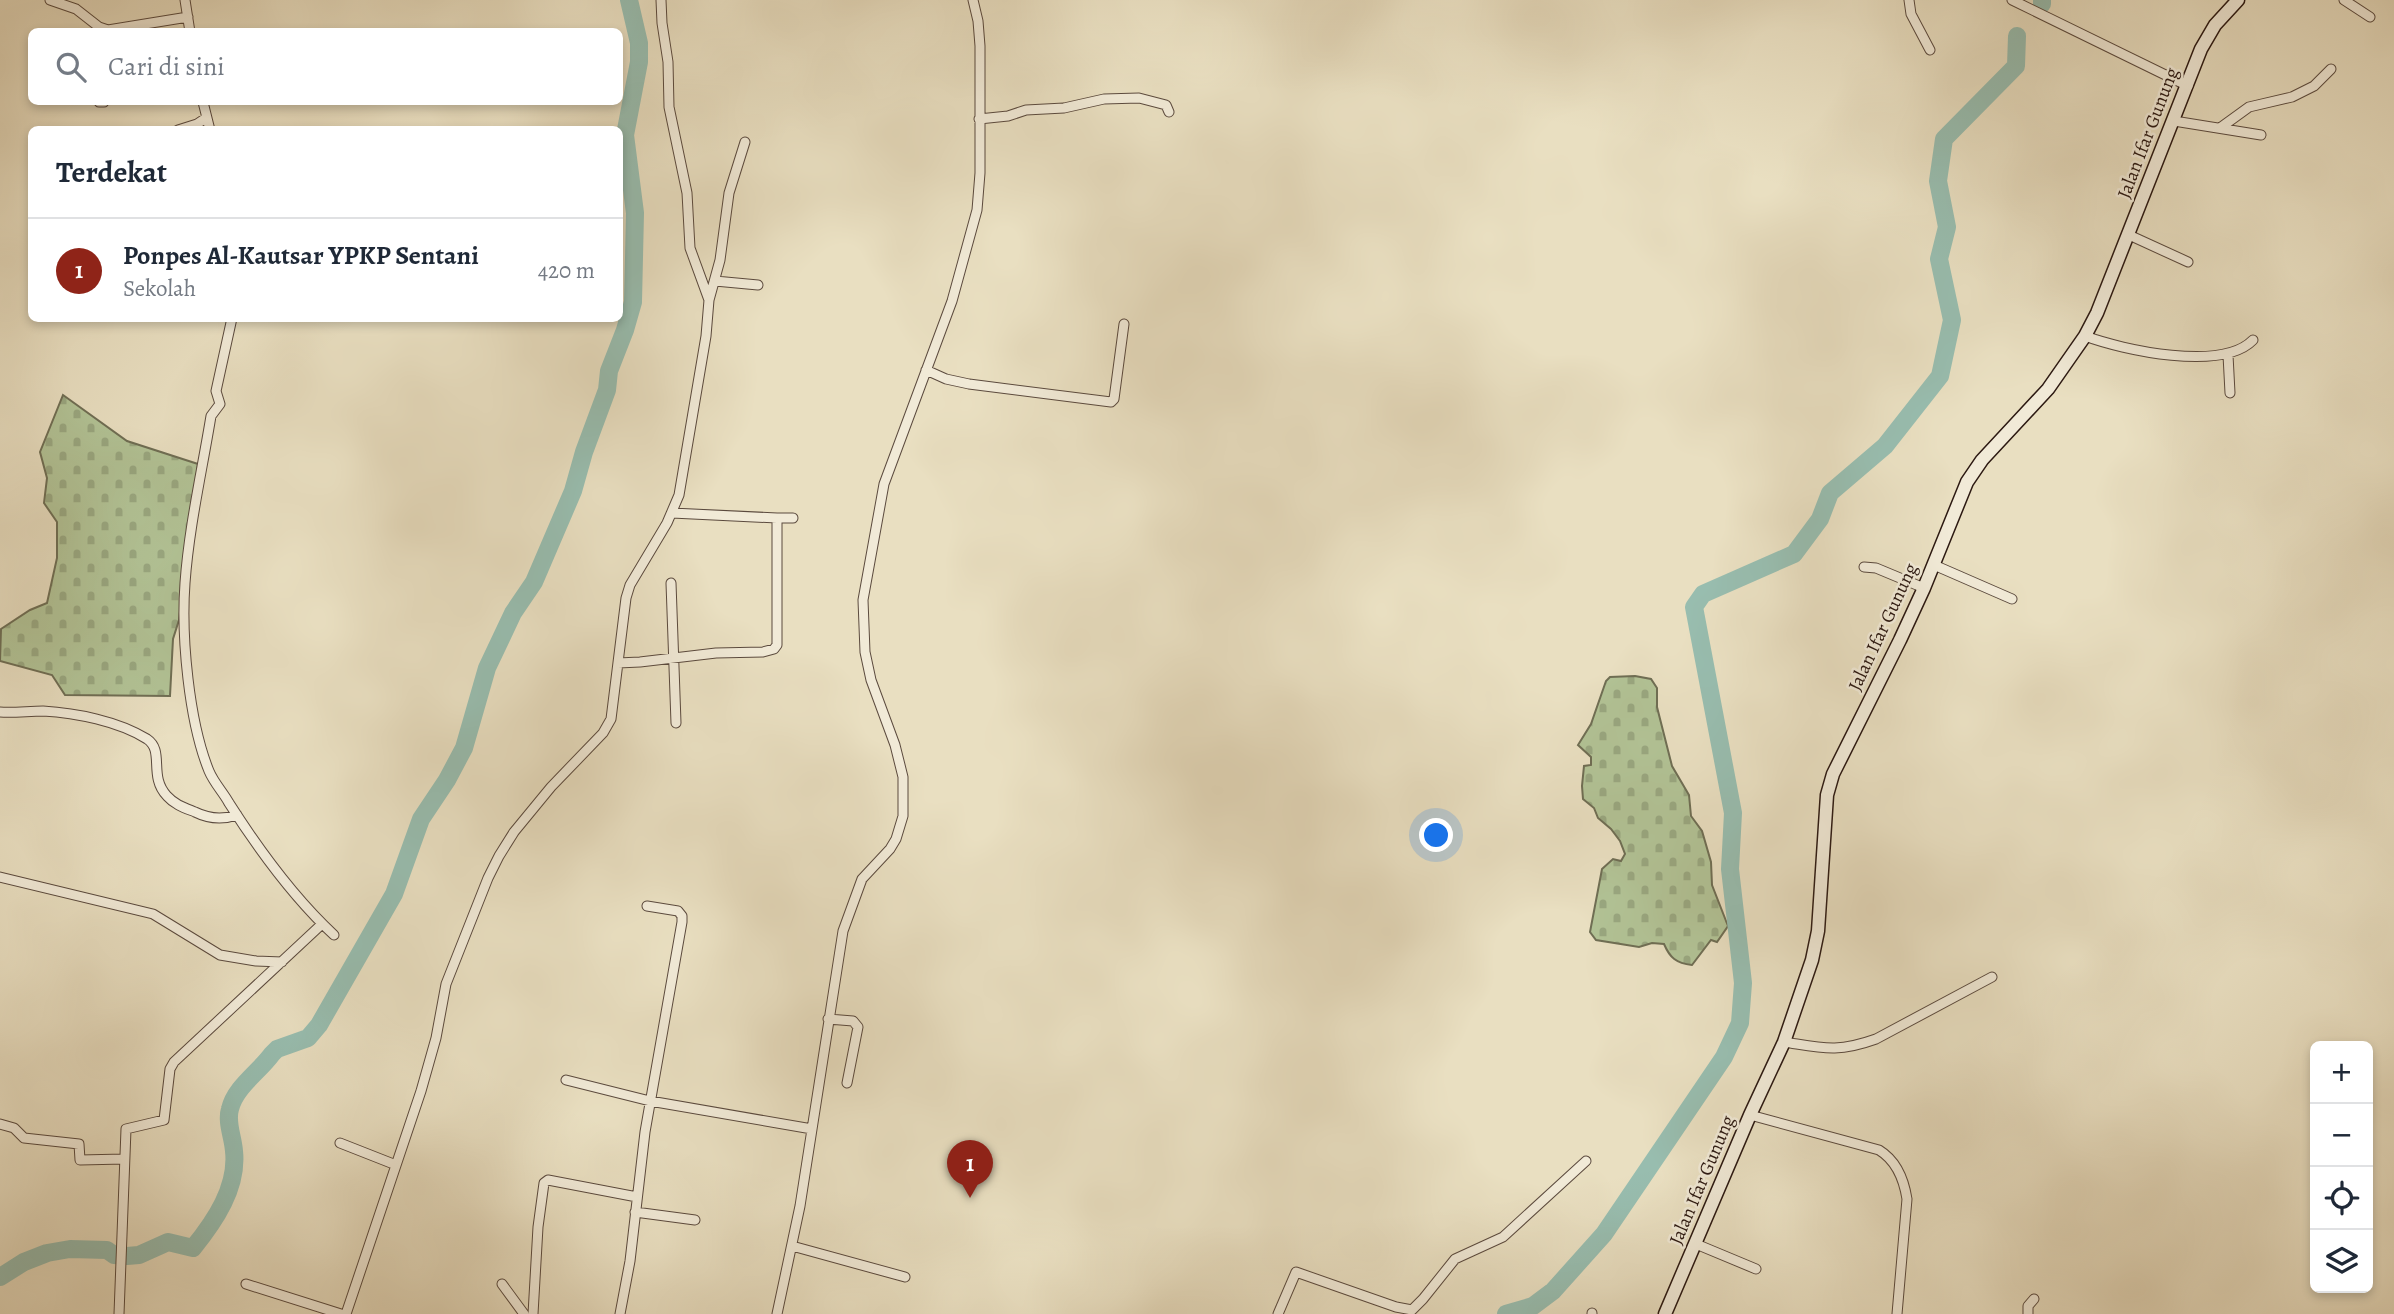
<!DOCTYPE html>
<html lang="id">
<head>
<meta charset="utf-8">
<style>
  :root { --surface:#fff; --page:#f2f2f3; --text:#1f2937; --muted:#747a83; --line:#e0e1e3; --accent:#8f2418 }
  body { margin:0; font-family:Alegreya,serif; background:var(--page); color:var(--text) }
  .controls { position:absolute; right:21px; bottom:21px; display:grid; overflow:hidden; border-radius:10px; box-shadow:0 4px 10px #0003 }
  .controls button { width:63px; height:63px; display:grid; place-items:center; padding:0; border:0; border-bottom:2px solid var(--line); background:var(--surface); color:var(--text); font:35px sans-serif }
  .you { position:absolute; left:1437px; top:836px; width:24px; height:24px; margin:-18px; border:5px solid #fff; border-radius:50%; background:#1a73e8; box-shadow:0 0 0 10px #1a73e833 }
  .badge { display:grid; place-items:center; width:46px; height:46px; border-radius:50%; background:var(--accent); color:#fff; font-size:23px; font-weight:700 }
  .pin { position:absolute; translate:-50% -58px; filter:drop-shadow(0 2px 4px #0008) }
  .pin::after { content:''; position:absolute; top:37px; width:24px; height:21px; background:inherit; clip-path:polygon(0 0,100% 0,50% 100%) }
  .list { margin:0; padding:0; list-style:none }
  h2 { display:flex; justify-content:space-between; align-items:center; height:91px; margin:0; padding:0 28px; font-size:30px }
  h2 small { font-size:23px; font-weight:400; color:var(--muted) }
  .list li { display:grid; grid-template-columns:46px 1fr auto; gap:21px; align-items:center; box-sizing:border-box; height:105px; padding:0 28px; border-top:2px solid var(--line) }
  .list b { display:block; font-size:26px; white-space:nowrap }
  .list p { margin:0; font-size:23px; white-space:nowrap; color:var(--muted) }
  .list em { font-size:23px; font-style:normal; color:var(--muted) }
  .icon { flex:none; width:38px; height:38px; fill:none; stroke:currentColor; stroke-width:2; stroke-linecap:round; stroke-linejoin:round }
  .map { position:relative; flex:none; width:2394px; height:1314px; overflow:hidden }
  .search { position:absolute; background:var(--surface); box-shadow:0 4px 10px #0003; left:28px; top:28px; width:595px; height:77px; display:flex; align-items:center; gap:18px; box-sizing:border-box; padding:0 24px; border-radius:10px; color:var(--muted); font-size:26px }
  .panel { position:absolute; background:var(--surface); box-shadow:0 4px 10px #0003; left:28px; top:126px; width:595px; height:196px; border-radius:10px }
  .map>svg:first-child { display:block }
</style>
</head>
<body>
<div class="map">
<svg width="2394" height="1314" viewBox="0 0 2394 1314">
  <defs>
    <pattern id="cemetery-stones" width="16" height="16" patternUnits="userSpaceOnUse" patternTransform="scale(1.75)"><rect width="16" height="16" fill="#b2c396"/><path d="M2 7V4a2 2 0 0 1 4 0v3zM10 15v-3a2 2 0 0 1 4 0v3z" fill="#99a780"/></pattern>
  </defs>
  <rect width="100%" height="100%" fill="#e9dfc1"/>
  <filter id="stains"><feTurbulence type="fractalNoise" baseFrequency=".00286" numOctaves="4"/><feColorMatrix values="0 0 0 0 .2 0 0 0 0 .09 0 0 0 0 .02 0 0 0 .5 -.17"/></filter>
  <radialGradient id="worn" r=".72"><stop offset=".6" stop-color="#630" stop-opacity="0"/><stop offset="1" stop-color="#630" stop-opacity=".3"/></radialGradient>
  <path fill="url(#cemetery-stones)" stroke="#6f6e54" stroke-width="2" d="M63,395l64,46 71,23 -19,156 -6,19 -3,57 -105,-1 -13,-20 -52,-14 1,-32 29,-19 17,-7 10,-45v-36l-13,-19 3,-25 -7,-26z
    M1635,676l16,3 6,9v19l15,59 17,29 2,21 11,15 9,31 1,23 16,41 -11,16 -6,-2 -19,25c-16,-2 -22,-7 -28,-21l-12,-1 -13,4 -43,-7 -6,-8 12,-63 11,-10 8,2 4,-7 -5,-13 -9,-12 -13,-11 -4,-10 -11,-9 -1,-13 2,-20 7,-1v-8l-13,-12 13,-21 15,-43 4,-4z"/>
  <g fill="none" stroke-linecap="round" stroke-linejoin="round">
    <path stroke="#98bdaf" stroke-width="18" d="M2042,0v4
      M0,1277l24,-15 23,-9 23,-4 37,1 7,5 13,1 12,-1 29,-13 25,6c22,-27 45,-61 41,-97 -1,-14 -8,-29 -4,-42 5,-22 29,-37 42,-55l5,-5 31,-11 11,-13 75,-131 27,-75 26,-39 17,-32 23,-80 26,-55 21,-31 39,-91 11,-39 23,-62 2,-19 16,-41 8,-28 2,-89 -10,-78 14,-73v-19l-10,-43
      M1506,1314l27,-8 20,-15 51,-57 120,-177 16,-34 3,-40 -13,-114 3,-56 -39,-206 9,-13 91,-40 26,-35 10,-26 55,-47 55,-70 12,-56 -13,-61 8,-32 -9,-46 6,-42 72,-73 1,-30"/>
    <g stroke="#5b4a3e" stroke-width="11">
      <path id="street" d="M50,0l26,9 23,18 9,3 80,-13
        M185,0l5,32
        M1909,0l2,14 19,36
        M2012,0l176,86
        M2344,0l26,17
        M99,102h5
        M203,102l7,28
        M979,119l29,-3 18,-6 38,-2 40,-9 35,-1 27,7 3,7
        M2174,121l87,14
        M2220,128l29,-21 43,-10 22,-11 17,-17
        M178,130l19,-6 9,-6
        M2129,235l59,27
        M715,281l43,4
        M709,300l11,-40 9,-67 16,-51
        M232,318l-16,73 4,13 -9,12c-9,55 -22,111 -26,167 -4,54 4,139 24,188 5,12 14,21 20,32 30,47 64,94 105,132
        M2085,336c38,14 137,36 168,4
        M2228,355l2,38
        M926,370l20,9 23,5 142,18 3,-3 10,-75
        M777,518h16
        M1934,565l78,34
        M1864,567l12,1 48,20
        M671,583l5,140
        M618,663l22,-1 76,-9 47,-1 11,-3 3,-4v-127l-105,-5
        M0,712c14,1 29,-1 43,-1 33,2 75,10 104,28 18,12 1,37 20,57 8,9 18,12 28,16 14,7 27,8 42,3
        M0,877l153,37 67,41 36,6 26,1
        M828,1019l25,2 5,6 -11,56
        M1784,1042c39,6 53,11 92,-3l116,-62
        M566,1080l84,21 162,28
        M1750,1115l129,35c18,11 25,30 28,49l-10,115
        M0,1124l14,4 10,10 55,6 1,16 44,-1
        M340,1143l56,22
        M635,1212l60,8
        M1696,1244l60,25
        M792,1246l113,31
        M246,1284l95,30
        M502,1284l22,30
        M119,1314l7,-185 38,-9 6,-51 4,-7 148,-138
        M346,1314l75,-223 15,-53 10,-54 42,-106 11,-22 15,-24 37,-45 52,-54 8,-14 15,-121 4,-13 37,-62 12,-28 27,-159 3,-36 -19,-52 -3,-55 -18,-86 -1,-45 -6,-39 -1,-23
        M533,1314l5,-87 6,-44 4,-3 89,17
        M620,1314l10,-53 15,-129 37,-210v-6l-4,-5 -31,-5
        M777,1314l23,-108 43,-275 19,-52 28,-30 6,-10 7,-23v-39l-8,-32 -24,-65 -6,-28 -2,-52 21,-116 68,-183 25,-91 3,-37v-127l-2,-25 -5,-21
        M1278,1314l18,-42 100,35 16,3 11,-11 32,-40 48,-22 83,-76
        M1592,1314v-1
        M2028,1314v-8l6,-7"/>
    </g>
    <g stroke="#2c1912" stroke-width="15">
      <path id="secondary" d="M1665,1314l85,-199 34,-73 28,-82 6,-29 9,-136 6,-21 67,-134 24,-52 43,-106 15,-22 66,-71 37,-53 12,-23 104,-264 14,-24 23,-25"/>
    </g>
    <use href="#street" stroke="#f1ead7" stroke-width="9"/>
    <use href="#secondary" stroke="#f1ead7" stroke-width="12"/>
  </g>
  <g text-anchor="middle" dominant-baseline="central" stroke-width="5" stroke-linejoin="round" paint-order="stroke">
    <g font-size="19" fill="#2c1912" stroke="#f1ead7">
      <text transform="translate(2148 133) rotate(-69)">Jalan Ifar Gunung</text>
      <text transform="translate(1883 627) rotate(-65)">Jalan Ifar Gunung</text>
      <text transform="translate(1702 1180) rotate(-67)">Jalan Ifar Gunung</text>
    </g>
  </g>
  <rect width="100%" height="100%" filter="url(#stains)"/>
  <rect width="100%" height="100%" fill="url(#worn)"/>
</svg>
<div class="controls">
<button>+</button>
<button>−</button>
<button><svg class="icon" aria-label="locate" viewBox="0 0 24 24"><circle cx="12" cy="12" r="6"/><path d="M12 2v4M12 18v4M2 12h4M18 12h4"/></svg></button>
<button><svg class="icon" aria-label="layers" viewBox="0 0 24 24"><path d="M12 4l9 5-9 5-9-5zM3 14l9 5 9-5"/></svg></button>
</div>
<div class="you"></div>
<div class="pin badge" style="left:970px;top:1198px">1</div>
<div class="search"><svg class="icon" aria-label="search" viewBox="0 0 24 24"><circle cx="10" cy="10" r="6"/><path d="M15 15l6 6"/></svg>Cari di sini</div>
<section class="panel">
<h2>Terdekat<small></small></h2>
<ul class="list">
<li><span class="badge">1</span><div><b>Ponpes Al-Kautsar YPKP Sentani</b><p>Sekolah</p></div><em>420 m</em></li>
</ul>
</section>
</div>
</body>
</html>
